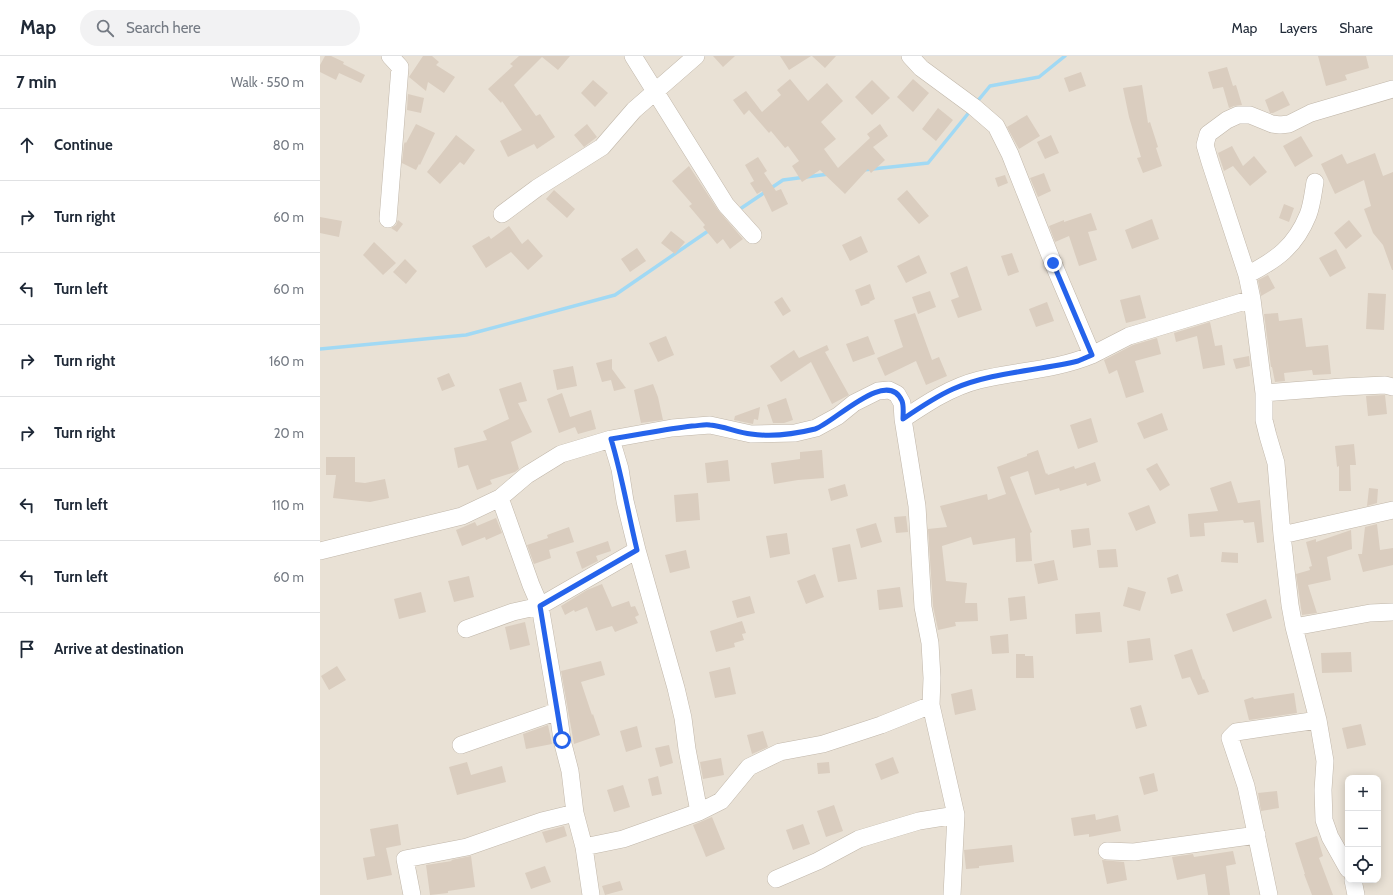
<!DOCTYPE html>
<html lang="en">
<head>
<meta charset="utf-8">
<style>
  :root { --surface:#fff; --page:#f2f2f3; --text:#1f2937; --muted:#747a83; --line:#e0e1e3 }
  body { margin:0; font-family:Cabin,sans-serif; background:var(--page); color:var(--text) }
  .controls { position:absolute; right:12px; bottom:12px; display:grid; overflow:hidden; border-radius:8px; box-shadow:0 2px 10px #0003 }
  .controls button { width:36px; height:36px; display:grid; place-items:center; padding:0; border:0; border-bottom:1px solid var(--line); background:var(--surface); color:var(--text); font:20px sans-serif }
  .stop { position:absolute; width:12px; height:12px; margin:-9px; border:3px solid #2563eb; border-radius:50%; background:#fff }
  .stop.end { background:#2563eb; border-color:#fff; box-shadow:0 1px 4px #0008 }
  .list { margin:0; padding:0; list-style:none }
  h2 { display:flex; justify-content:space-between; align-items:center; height:52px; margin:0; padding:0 16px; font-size:17px }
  h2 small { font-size:13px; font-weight:400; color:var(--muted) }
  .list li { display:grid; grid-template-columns:26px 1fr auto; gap:12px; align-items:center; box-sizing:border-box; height:72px; padding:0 16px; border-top:1px solid var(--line) }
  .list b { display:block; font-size:15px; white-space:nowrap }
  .list em { font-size:13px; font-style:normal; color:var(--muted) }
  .icon { flex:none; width:22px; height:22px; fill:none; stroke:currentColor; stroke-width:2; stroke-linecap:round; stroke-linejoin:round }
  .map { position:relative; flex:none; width:1073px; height:839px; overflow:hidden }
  header { display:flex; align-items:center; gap:24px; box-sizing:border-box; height:56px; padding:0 20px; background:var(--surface); border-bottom:1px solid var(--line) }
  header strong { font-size:19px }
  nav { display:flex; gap:22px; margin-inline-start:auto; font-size:14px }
  .search { width:280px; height:36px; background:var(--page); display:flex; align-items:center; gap:10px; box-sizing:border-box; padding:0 14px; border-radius:22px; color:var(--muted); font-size:15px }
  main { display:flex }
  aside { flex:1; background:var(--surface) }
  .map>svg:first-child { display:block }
</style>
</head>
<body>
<header>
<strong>Map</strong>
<div class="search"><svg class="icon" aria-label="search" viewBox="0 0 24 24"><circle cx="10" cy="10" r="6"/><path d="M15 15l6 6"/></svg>Search here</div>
<nav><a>Map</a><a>Layers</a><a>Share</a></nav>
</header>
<main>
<aside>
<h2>7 min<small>Walk · 550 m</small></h2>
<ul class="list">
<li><svg class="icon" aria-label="ahead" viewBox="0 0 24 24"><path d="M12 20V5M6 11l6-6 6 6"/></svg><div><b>Continue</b></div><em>80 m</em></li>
<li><svg class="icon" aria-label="right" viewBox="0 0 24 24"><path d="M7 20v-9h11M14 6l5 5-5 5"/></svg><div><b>Turn right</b></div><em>60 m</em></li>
<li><svg class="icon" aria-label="left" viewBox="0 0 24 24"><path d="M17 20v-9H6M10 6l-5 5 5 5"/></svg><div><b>Turn left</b></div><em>60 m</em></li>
<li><svg class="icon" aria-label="right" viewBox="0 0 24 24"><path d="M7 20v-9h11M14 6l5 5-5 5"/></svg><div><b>Turn right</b></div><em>160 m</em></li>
<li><svg class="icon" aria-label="right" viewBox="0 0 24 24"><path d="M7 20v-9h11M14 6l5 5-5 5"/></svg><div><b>Turn right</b></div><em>20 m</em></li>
<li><svg class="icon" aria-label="left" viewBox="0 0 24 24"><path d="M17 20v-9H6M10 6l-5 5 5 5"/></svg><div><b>Turn left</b></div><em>110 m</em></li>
<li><svg class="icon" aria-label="left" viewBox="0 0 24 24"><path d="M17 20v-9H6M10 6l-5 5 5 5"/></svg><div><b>Turn left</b></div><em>60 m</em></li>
<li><svg class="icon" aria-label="arrive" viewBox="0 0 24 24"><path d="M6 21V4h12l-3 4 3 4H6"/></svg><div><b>Arrive at destination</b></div></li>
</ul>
</aside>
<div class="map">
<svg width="1073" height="839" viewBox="0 0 1073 839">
  <rect width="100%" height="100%" fill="#f5f0e8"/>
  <path fill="#e9e1d5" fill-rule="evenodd" d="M0,0h1073v839h-1073zM1028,722h30v102h-30z"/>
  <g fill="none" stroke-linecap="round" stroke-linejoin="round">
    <path stroke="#a1d9f4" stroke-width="3.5" d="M656,47l14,-17 49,-9 26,-21
      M543,114l65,-7 43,-53
      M417,155l46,-31 46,-6
      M0,293l146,-14 149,-40 96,-66"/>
  </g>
  <path fill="#dacdbf" d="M5,0h6l13,6 -1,2 22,11 -4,8 -22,-10 -3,7 -16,-8v-7z
    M103,0h9l7,6 -3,3 19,12 -11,16 -16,-11 -2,9 -17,-14z
    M199,0h51l-12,14 -16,-13 -28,28 22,31 4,-2 15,23 -18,12 -3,-5 -26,13 -8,-16 22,-11 -20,-29 -1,2 -13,-14 25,-23 -3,-2z
    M393,0h22l-12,11z
    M460,0h31l-22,14z
    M492,0h24l-11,12z
    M998,0h48l3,12 -24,7 2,5 -21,6z
    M907,11l6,19 3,-1 6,20 -8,1 -5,2 -6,-21 -10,2 -5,-17z
    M761,16l5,14 -17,6 -5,-14z
    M470,23l18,22 19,-18 16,18 -22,21 15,17 -12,10 14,19 32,-30 -3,-4 13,-10 8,12 -15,11 12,13 -14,13 -3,-4 -23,25 -25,-24 -18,12 -10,-16 7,-5 -11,-15 -3,2 -14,-17 -2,2 -20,-23 -5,5 -11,-15 13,-9 16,21 19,-17 -4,-5z
    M593,23l16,14 -16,19 -16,-15z
    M273,24l15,13 -13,14 -14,-14z
    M552,24l18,18 -18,17 -17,-18z
    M822,29l6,38 2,-1 8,25 -2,1 6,18 -19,7 -6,-15 4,-1 -12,-40 -6,-29z
    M963,35l7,14 -17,8h-3l-5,-13z
    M88,38l16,4 -3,15 -14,-3z
    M618,52l15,12 -17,21 -14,-12z
    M707,59l13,21 -21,13 -12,-22z
    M96,68l19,9 -15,32 -1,-1 -3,6 -14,-7 2,-19 1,-2 1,1z
    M267,68l10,13 -13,10 -10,-12z
    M136,79l19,15 -11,15 -4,-3 -20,22 -13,-12z
    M731,79l8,18 -14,6 -8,-17z
    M981,80l12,20 -18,11 -12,-21z
    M912,90l11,20 11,-10 13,16 -17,14 -17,-20 -9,5 -6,-18z
    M1055,97l8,23 10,-4v98h-1l-9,-25 -10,-12 -9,-24 7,-3 -7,-26 -29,14 -14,-30 21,-10 5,10z
    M438,101l9,14 -3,2 12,18 5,-2 7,15 -16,8 -10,-21 -5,3 -7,-11 4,-2 -9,-16z
    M369,110l29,44 25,29 -13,10 -7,-10 -6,5 -14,-17 2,-2 -16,-19 3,-2 -20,-23z
    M724,117l7,18 -13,6 -8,-19z
    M685,119l3,8 -10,4 -3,-9z
    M234,134l21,19 -8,9 -21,-19z
    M587,134l22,26 -10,8 -22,-25z
    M964,148l10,4 -5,14 -10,-4z
    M771,157l6,17 -9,2 9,28 -18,6 -10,-30 -14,6 -6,-16 15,-6v2z
    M0,161l22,4 -3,16 -19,-4z
    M832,163l7,20 -27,10 -7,-19z
    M78,164l5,4 -6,8 -6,-4 5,-3z
    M1029,164l13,16 -16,13 -12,-16z
    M189,170l13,18 6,-5 15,17 -15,14 -17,-18 -25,16 -14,-22 17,-10 2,3z
    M351,175l14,11 -10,12 -14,-11z
    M541,180l7,16 -18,9 -8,-16z
    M54,186l22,21 -13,12 -20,-20z
    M317,192l9,13 -16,11 -9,-13z
    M1016,193l10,19 -16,9 -11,-19z
    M692,197l7,19 -11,4 -7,-20z
    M599,199l8,18 -21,10 -9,-17z
    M85,203l12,12 -11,13 -13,-12z
    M647,210l15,44 -24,8 -7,-18 8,-3 -9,-24z
    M948,219l7,13 -14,8 -3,-16z
    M550,228l5,15 -6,3 1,1 -9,3 -6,-16z
    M610,235l6,16 -18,7 -6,-17z
    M1048,237l18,1 -2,36 -18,-1z
    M820,239l6,23 -20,5 -6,-23z
    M462,241l9,14 -8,5 -9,-14z
    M727,246l7,19 -18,6 -7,-18z
    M595,257l17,47 7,-3 8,19 -21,9 -10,-24 -31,15 -8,-18 26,-11 -9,-27z
    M958,257l1,8 23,-3 4,29 22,-2 3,29 -18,1 -1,-5 -28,3 1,8 -10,1 -3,-15h-1l-7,-53z
    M890,266l5,24 7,-1 3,20 -22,4 -6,-33 -21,6 -2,-9z
    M346,280l8,19 -16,7 -9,-19z
    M548,280l7,18 -22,8 -7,-18z
    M837,282l4,16 -26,7 9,31 -18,6 -9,-28 -8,4 -5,-14 29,-15z
    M507,289l2,5 -4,2 24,43 -17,9 -21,-42 -30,20 -11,-16 24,-16 5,8z
    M929,300l1,10 -14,3 -3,-10z
    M292,303v10l14,19 -12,3 -3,-11 -9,2 -6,-19z
    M253,310l4,20 -20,4 -4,-20z
    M129,317l6,13 -13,5 -5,-13z
    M201,326l6,19 -9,2 14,29 -21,10 8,27 -4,3 -25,8 2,4 -15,6 -9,-25 -10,3 -4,-20 33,-8 -4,-9 26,-12 -10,-30z
    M333,328l5,13 5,23 -22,3 -7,-33z
    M242,337l8,24 21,-7 5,19 -18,5 -3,-7 -16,6 -12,-34z
    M1065,339l2,19 -19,2 -2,-20z
    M466,342l7,22 -9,3h-11l-6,-18z
    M440,351l-2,13 -4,-1 -1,5 -19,-4 1,-4z
    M842,357l6,17 -24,9 -7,-16z
    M771,362l7,24 -20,7 -8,-24z
    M1034,388l2,21h-6l1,26h-12v-25l-2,1 -2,-21z
    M502,394l2,28 -26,2 -24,4 -3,-21 29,-4v-7z
    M718,394l8,24 1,-1 1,2 26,-9 1,3 20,-7 6,19 -14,5 -1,-3 -26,8 -1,-3 -24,7 -7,-24 -18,6 22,55 -2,1 2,28 -16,1 -1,-24 -42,7 -2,-8 -29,9 4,35 21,2 -2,20h12l1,18 -23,1 1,4 -18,4 -5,-24 -5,-77 19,-2 -7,-21 47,-12 1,6 18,-6 -9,-27 30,-11v-2z
    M6,401h29v25l10,1 20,-4 4,19 -19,4 -37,-4 3,-23h-10z
    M408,404l2,21 -23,2 -2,-20z
    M837,407l13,22 -10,6 -14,-22z
    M911,425l7,22 22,-3 4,42 -7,1 -3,-21 -10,1 -1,-3 -39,3 1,13 -15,1 -2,-23 30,-3 -8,-23z
    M525,428l3,12 -17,5 -3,-12z
    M1049,432l9,1 -1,14 -10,3z
    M378,437l2,27 -24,2 -2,-27z
    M829,449l7,18 -20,8 -8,-18z
    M586,460l2,16 -12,1 -2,-16z
    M176,462l6,15 -16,7 -1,-3 -23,9 -6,-16 19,-8 2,4z
    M556,467l6,19 -21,6 -5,-19z
    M1057,468l3,26 13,-2v17l-30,7 -5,-18h4l3,-27z
    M249,471l5,15 -25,8 2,8 -17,6 -7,-19 21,-7 -1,-3z
    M769,472l2,17 -18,3 -2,-18z
    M1031,474l1,19 -25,8 4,23 -23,5 9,28 -15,2 -6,-41 14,-4 -1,-3 3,-1 -6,-24 10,-3v3z
    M467,477l3,21 -20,4 -4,-22z
    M288,485l3,10 -15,5 2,5 -16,8 -6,-17z
    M530,488l7,35 -19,3 -6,-34z
    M796,493l2,18 -19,1 -2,-18z
    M366,494l4,18 -20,5 -5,-18z
    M902,496l16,1v10l-17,-1z
    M734,504l4,20 -20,4 -4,-20z
    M495,518l9,23 -18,7 -9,-23z
    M858,518l5,17 -12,3 -4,-16z
    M149,520l5,21 -20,5 -6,-21z
    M282,528l10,23 17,-6 2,6 4,-1 4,9 -4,2 3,6 -23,9 -3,-6 -16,5 -9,-24 -12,5 -1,-2 -9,5 -4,-9 26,-16z
    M580,531l3,20 -24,3 -2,-20z
    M808,531l18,5 -6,19 -17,-5z
    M101,536l5,20 -27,7 -5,-20z
    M430,540l5,17 -18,5 -5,-17z
    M705,540l2,23 -17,2 -2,-23z
    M946,543l6,19 -39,14 -7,-18z
    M780,556l2,20 -26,2 -1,-20z
    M422,565l4,12 -4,1 2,6 -10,3 1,4 -19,5 -6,-21z
    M205,566l5,23 -20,5 -5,-23z
    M688,578l1,19 -17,1 -2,-18z
    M830,582l3,22 -24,3 -2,-22z
    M872,593l11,31 1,-1 5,13 -11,3 -8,-18 -8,2 -8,-24z
    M1031,596l1,20 -30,1 -1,-20z
    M696,598h9v2h8l1,22h-18z
    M281,605l4,14 -24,7 11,33 1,-1 7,21 -26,9 -13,-73z
    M17,610l9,14 -17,10 -8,-14z
    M410,611l6,27 -21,4 -6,-26z
    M652,633l4,21 -21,5 -4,-21z
    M974,637l3,20 -48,7 -5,-20 9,-3 1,2z
    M821,649l6,21 -11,3 -6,-21z
    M1041,668l5,21 -19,4 -5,-21z
    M228,669l4,19 -26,5 -3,-15z
    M317,670l5,21 -16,5 -6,-21z
    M443,675l5,16 -16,7 -5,-19z
    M349,689l4,18 -13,4 -5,-19z
    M573,701l6,16 -18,7 -6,-16z
    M401,702l3,17 -21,4 -3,-17z
    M147,706l4,13 31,-9 4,16 -49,13 -8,-28z
    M509,706l1,11 -12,1 -1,-11z
    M834,717l4,18 -14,4 -5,-18z
    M338,720l4,18 -10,2 -4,-17z
    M303,729l7,22 -16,5 -7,-22z
    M957,735l2,17 -18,3 -3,-18z
    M514,749l9,26 -17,6 -9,-26z
    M775,758l1,6 22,-5 3,16 -32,6v-3l-15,2 -3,-18z
    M392,761l13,32 -19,8 -13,-32z
    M78,768l3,21 -15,3 6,27 -25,5 -4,-22 12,-2 -5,-27z
    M483,768l7,20 -17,6 -7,-20z
    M244,770l3,10 -21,7 -4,-11z
    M997,780l6,20 -4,2 14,37h-21l-8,-21h1l-10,-31z
    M692,789l2,17 -35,4v2l-13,1 -2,-19z
    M913,795l3,13 -10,2 4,29h-22l-3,-21h-1l-27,6 -5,-23 21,-3 1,3z
    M151,800l4,31 -27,4v2l-18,2 -4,-30 26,-4 -1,-1z
    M782,804l22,2 3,18 -20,4z
    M225,810l6,16 -20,7 -6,-16z
    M300,825l3,9 -18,5 -3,-9z"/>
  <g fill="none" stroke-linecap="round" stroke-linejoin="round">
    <g stroke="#c1b7aa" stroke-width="18">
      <path id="minor" d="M313,0l93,149 27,30
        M590,0l11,12 53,39 22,19 14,28 43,109 39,92 37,-19 123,-37
        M182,158l35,-26 65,-41 32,-37 62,-54
        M68,163l12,-152 -10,-11
        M927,219c29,-15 48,-28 61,-60 4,-10 5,-22 7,-33
        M944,337l78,-6 43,-2 8,2
        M291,383l9,30 5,32 12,49 39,138 7,30 4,31 12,63
        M180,442l31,87 9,21 18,105 4,29 8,31 5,42 9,34 7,48
        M962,479l111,-25
        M0,495l142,-35 38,-18 27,-23 34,-21 50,-15 61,-11 38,-3 41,9 44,-1 21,-5 22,-12 16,-13 24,-12 11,-1 8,4 5,9 1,16
        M974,571l76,-14 23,-1
        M146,573l47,-17 27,-6 97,-56
        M141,689l97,-34
        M264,791l39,-8 76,-27 22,-11 28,-34 31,-15 43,-8 58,-19 50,-20
        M787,795l27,1 123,-17
        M1028,813l-18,-32 -6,-17 -1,-30 2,-29 -7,-41 -24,-93 -4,-22 -8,-70 -6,-72 -8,-27 -4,-16v-27l-12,-94 -5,-24 -37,-113 -5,-17 3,-11 19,-14 11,-5h12l22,9 8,1 9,-1 22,-11 82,-24
        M456,823l42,-18 41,-22 60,-18 37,-6
        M1033,824l3,15
        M92,839l-7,-36 62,-12 75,-26 33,-8
        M632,839l4,-80 -25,-110 1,-27 -2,-35 -7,-36 -6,-101 -14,-87c24,-16 48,-32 76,-39 37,-9 77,-10 113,-25
        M949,839l-23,-109 -16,-48 6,-6 82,-12"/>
    </g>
    <use href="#minor" stroke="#fff" stroke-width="17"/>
  </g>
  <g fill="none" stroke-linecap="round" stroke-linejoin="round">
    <path stroke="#2563eb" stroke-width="5" d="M242,684l-22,-134 97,-56c-9,-37 -15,-75 -26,-111 27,-4 54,-10 81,-13 6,0 12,-2 18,-1 14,1 28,8 41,9 21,3 44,0 64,-5 19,-6 72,-62 87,-28 2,5 1,13 1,18 16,-11 32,-22 50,-30 39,-17 84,-18 125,-28l14,-6 -39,-92"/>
  </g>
</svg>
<div class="controls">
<button>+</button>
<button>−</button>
<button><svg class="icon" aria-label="locate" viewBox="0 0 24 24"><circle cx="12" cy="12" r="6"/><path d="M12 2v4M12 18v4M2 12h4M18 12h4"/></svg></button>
</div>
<div class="stop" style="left:242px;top:684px"></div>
<div class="stop end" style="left:733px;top:207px"></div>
</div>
</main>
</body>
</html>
